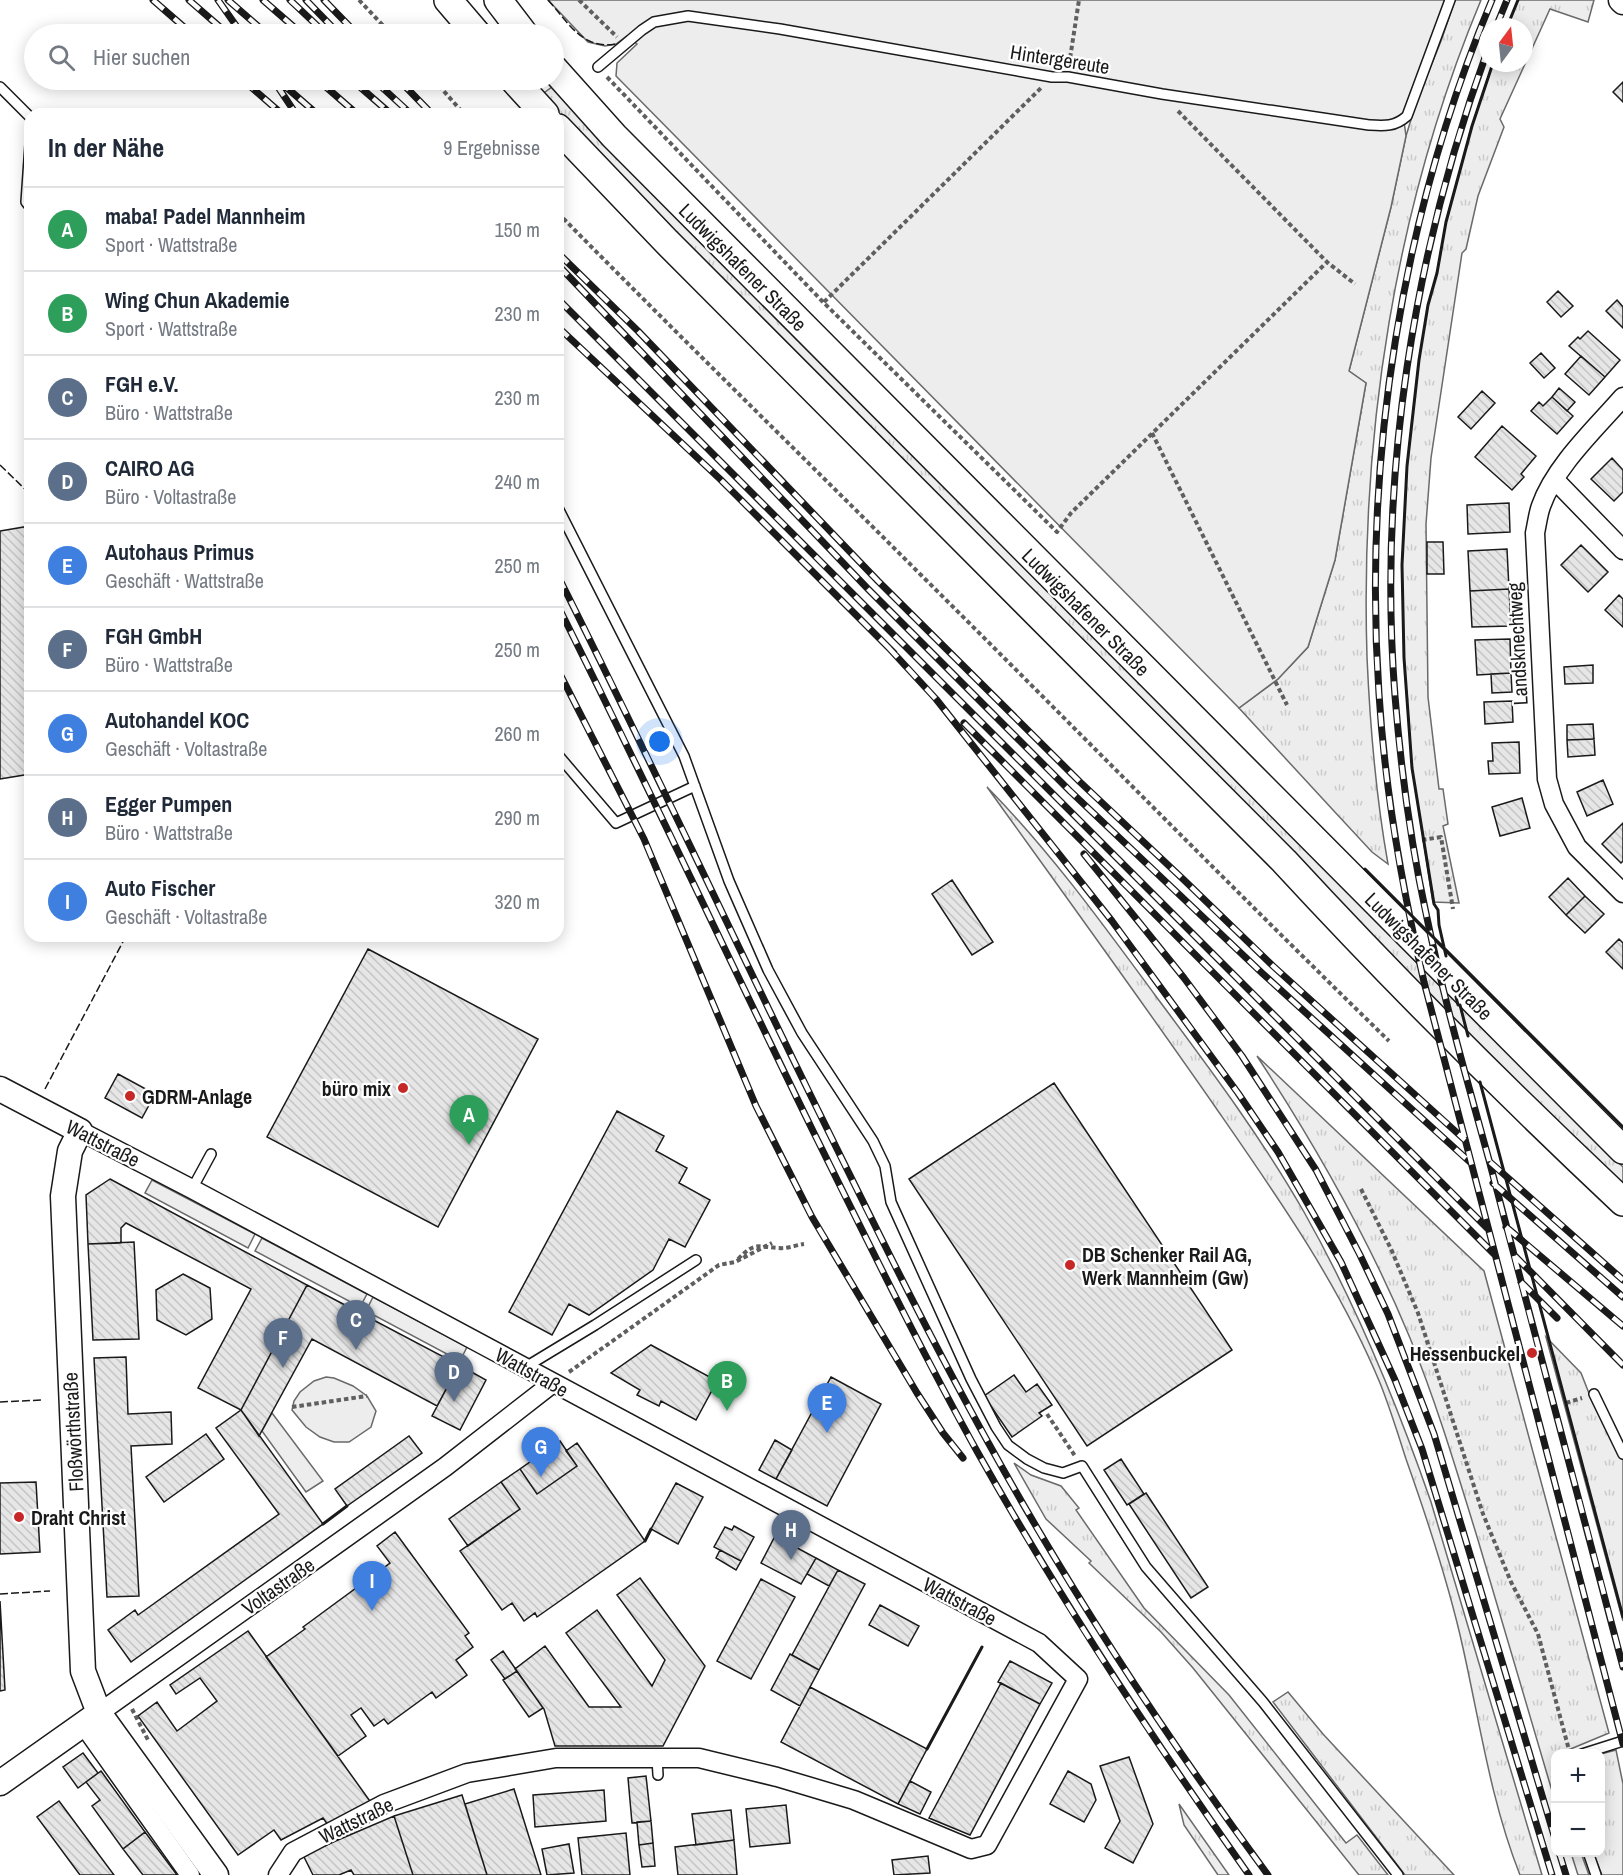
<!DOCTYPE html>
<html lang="de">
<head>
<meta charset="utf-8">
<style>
  :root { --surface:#fff; --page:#f2f2f3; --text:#1f2937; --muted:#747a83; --line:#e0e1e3; --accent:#111827 }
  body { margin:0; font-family:"Archivo Narrow",sans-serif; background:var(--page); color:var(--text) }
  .controls { position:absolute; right:18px; bottom:18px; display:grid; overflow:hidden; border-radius:12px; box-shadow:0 3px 15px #0003 }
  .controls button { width:54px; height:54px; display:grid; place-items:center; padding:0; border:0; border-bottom:2px solid var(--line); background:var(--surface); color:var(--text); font:30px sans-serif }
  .compass { position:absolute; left:1479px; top:18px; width:54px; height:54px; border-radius:50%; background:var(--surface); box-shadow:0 3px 15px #0003; rotate:15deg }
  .you { position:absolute; left:660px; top:742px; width:21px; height:21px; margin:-15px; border:4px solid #fff; border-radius:50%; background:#1a73e8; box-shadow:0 0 0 9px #1a73e833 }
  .badge { display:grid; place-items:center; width:39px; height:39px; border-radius:50%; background:var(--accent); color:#fff; font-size:20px; font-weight:700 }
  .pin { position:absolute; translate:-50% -50px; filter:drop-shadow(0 2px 3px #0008) }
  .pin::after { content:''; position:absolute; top:32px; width:21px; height:18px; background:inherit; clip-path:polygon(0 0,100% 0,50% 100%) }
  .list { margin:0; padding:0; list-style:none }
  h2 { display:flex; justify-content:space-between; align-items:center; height:78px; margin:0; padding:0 24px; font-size:26px }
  h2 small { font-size:20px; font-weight:400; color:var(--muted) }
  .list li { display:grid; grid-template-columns:39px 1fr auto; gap:18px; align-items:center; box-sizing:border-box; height:84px; padding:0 24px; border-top:2px solid var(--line) }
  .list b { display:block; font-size:22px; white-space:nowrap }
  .list p { margin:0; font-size:20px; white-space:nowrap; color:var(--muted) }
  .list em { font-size:20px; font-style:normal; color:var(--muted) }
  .icon { flex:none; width:33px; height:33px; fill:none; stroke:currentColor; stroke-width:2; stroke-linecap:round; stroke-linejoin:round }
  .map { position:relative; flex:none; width:1623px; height:1875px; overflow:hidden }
  .search { position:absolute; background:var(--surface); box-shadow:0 3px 15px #0003; left:24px; top:24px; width:540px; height:66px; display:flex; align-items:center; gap:15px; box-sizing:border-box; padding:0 21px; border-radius:33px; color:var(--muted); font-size:22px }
  .panel { position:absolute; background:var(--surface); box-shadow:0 3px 15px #0003; left:24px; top:108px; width:540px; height:834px; border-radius:18px }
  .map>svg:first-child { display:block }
</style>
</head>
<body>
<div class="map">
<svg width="1623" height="1875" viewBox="0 0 1623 1875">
  <defs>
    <pattern id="grass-tufts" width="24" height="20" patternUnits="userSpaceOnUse" patternTransform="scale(1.5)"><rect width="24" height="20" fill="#ededed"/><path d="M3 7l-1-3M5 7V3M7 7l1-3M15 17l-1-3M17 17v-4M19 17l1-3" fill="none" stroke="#cbcbcb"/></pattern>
    <pattern id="building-back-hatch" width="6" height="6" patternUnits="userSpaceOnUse" patternTransform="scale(1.5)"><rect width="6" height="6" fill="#e6e6e6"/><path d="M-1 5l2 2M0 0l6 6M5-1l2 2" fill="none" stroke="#c5c5c5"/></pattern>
  </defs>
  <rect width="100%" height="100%" fill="#fff"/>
  <path fill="url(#grass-tufts)" stroke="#6a6a6a" stroke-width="1.5" d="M1455,0h26c-86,206 -121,434 -114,657 3,69 9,140 21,207l-16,-12 -39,-42 -94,-102 39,-29 30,-32 27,-87 31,-177 -17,-12 42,-164 15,-71 11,-36 24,-59z
    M1518,0h76l-6,22 -38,-13 -50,110 4,8 -26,69 -12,53 -4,4 -31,205 -5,66 2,173 11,92h4l5,35 -5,2 16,77 -26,-1 -21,-134 -8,-110 -2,-93 5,-99 12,-106 9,-55 9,-32 9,-51 26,-96 21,-63h31v-36h-17z
    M552,87l1071,1080v21l-229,-228 -813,-821 -40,-44z
    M987,787c63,64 115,136 168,208 52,70 105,140 149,217 52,92 92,189 127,290l111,373h-22c-29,-73 -40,-151 -57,-227 -14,-64 -35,-127 -57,-189 -8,-25 -16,-51 -26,-76 -41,-99 -103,-187 -164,-275 -75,-108 -152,-214 -229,-321z
    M1257,1056l227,215 125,462 -48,20 -5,1 -1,47c-25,-87 -51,-174 -77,-261 -21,-68 -41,-136 -68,-202 -41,-99 -94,-192 -153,-282z
    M1546,1337l35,36 11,28 25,50 6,8v162z
    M1014,1463l17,12 30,11 18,22 -3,2 68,98 85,87 117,148 11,-8 31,40h-29l-166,-207 -32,-36 -72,-69 2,-2 -45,-42z
    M1288,1692l35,42 131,141h-49l-132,-173z
    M1616,1750l7,34v91h-21l-9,-22 7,-1 1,-98z
    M1179,1804l50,71h-11l-34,-50z
    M1571,1853h10l8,22h-11z"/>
  <path fill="#ededed" stroke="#6a6a6a" stroke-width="1.5" d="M548,0h897l-42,114 3,22 -15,71 -42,164 17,12 -31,177 -27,87 -30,32 -39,29 -623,-632 1,-13 20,-19 -10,-8 -11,8 -11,2 -17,-4z
    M152,1180l103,54 -7,14 -103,-55z
    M262,1238l105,56 -7,13 -105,-56z
    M373,1297l94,50 -7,14 -94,-50z
    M326,1377l8,1 19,8 14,10 9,15 -5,16 -22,15h-15l-14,-5 -14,-10 -14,-17 2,-9 6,-9 14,-11z
    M272,1413l51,68 -17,11 -44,-61z"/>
  <path fill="url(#building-back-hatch)" stroke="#1a1a1a" stroke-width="1.5" d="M1623,82v20l-10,-10z
    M1558,291l15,15 -12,11 -14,-15z
    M1617,300l6,7v21l-17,-17z
    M1588,331l32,29 -15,17 -36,-31 9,-9 2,2z
    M1541,353l14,15 -11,10 -14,-15z
    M1581,356l24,21 -16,18 -24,-21z
    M1559,388l16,14 -8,9 -15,-14z
    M1482,391l13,12 -24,26 -13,-12z
    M1552,397l21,19 -16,18 -26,-23 8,-9 4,4z
    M1502,426l34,30 -15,18 3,3 -12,13 -37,-33z
    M1612,458l11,12v22l-9,9 -23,-22z
    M1509,503l1,29 -42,2 -1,-29z
    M30,526v248l-30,5v-248z
    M1427,542h16l1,32h-17z
    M1581,545l27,27 -20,20 -27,-27z
    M1507,549l2,40 -39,2 -2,-40z
    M1509,589l2,37 -39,1 -2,-36z
    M1619,595l4,4v28l-18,-17z
    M1510,639l1,34 -34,2 -2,-35z
    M1593,665v18l-28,1 -1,-17z
    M1511,673l1,19 -20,1 -1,-19z
    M1512,701l1,21 -28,2 -1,-22z
    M1593,724l1,15 -27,1v-15z
    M1594,739l1,16 -27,2 -1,-17z
    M1519,742l1,31 -31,1 -1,-13h5l-1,-18z
    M1603,780l10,24 -26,12 -10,-24z
    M1522,798l8,30 -30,8 -8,-29z
    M1623,823v38l-2,2 -19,-19z
    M1568,878l17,18 -19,19 -17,-18z
    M952,880l41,62 -21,13 -40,-61z
    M1585,896l19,18 -19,19 -19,-18z
    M1619,939l4,4v26l-17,-17z
    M368,949l170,90 -100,188 -171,-90z
    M118,1074l37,20 -13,24 -37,-20z
    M1054,1083l178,267 -145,96 -178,-267z
    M617,1111l47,25 -8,15 31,17 -8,15 31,17 -25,47 -16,-8 -16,31 -64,45 -20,-11 -17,31 -43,-23z
    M110,1179l197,106 -66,125 -43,-22 53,-99 -125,-66 -5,5v15l-33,1 -2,-49z
    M134,1242l5,97 -46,1 -5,-96z
    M183,1274l27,14 2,31 -26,16 -29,-15 -1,-30z
    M307,1285l152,80 -22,41 -125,-67 -53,97 -18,-26z
    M651,1345l66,36 -21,39 -35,-19 -2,5 -22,-11 3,-5 -29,-17z
    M126,1357l2,57 43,-2 1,32 -41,2 8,150 -32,1 -13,-239z
    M459,1365l27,15 -26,50 -28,-14z
    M1014,1375l12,17 11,-8 15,21 -13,8 3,3 -30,21 -28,-41z
    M831,1377l50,27 -54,102 -51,-27z
    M241,1410l82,114 -192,138 -23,-32 27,-20 3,5 141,-101 -63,-86z
    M206,1434l18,25 -60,43 -18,-25z
    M409,1436l13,17 -75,53 -12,-17z
    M775,1440l17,10 -16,29 -17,-9z
    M560,1441l17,25 -40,28 -17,-25z
    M577,1443l68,98 -108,76 -2,-4 -11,8 -12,-18 -10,7 -42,-59 60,-42 -19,-27 19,-13 17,25 40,-28 -11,-15z
    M1121,1459l23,35 -17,11 -23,-35z
    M36,1482l4,70 -40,2v-71z
    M501,1482l19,27 -52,37 -19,-27z
    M676,1483l27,14 -25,47 -27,-15z
    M1146,1493l62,94 -17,11 -62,-94z
    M734,1526l20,11 -13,24 -27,-14 11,-20 7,3z
    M395,1532l74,101 -4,3 8,11 -17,13 11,15 -31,23 -4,-6 -44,32 -4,-5 -10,7 -13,-18 -10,7 15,21 -28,20 -72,-99 39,-28 -2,-2 87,-64 -13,-17z
    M775,1536l41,22 -15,26 -40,-21z
    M720,1550l21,11 -5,9 -20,-12z
    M816,1558l22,12 -9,16 -22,-12z
    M838,1570l27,14 -46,86 -27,-15z
    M640,1578l65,88 -42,80h-108l-11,-37 -29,-40 30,-23 44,61h32l-55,-74 31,-23 55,76 13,-26 -48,-65z
    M761,1579l34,18 -44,82 -34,-18z
    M0,1601l5,89 -5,1z
    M880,1605l39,21 -11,20 -39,-21z
    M248,1631l124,173 -44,21 -5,-7 -42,22 -7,-10 -36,25 -100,-139 19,-14 20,29 40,-30 -17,-23 -24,16 -6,-9z
    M503,1651l14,20 -12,8 -14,-19z
    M790,1654l29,16 -19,36 -29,-16z
    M1010,1661l42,22 -12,21 -42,-22z
    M517,1671l26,37 -14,9 -26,-37z
    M1001,1683l39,21 -70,131 -41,-17z
    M810,1687l117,62 -29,55 -117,-62z
    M83,1753l15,20 -20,15 -15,-21z
    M1129,1757l24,67 -20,39 -28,-15 15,-27 -20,-55z
    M101,1771l44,61 -22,17 -31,-43 8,-6 -14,-18z
    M1068,1771l23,13 5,16 -12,22 -34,-18z
    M646,1776l5,45 -19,2 -4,-45z
    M910,1781l21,11 -11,22 -22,-10z
    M514,1789l27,86h-54l-22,-71z
    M604,1790l2,31 -71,6 -2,-32z
    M462,1795l25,80h-74l-19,-59z
    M59,1801l55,74h-34l-43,-58z
    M786,1805l4,38 -40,4 -4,-38z
    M731,1810l3,30 -38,5 -4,-31z
    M394,1816l19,59h-59l-3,-5 -12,5h-26l-10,-20z
    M651,1821l2,22 -14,2 -2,-23z
    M145,1832l32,43h-34l-20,-26z
    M626,1833l4,42h-48l-4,-37z
    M734,1840l3,35h-59l-3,-28z
    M653,1843l2,23 -13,1 -3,-22z
    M569,1844l5,29 -27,2 -5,-26z
    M928,1856l2,17 -36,2 -2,-15z"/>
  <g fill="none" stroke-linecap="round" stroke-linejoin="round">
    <g stroke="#1a1a1a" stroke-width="12">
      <path id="lane" d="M598,67l44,-37 12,-8 34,-6 92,13 272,48h16l94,17 207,31c15,1 26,2 38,-9l43,-116
        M0,87l30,30
        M30,145l-4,57 4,5
        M558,508l126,248 45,125 39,89 34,63 71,108 12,25 6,36 80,177 25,48 12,18 19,14 17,9 19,5 19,-7 64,101 117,135 135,173
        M558,755l58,68 79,-37
        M192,1189l19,-35
        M524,1368l71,-43 101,-65
        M1594,1394l29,60
        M1582,1754l41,-13
        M657,1758l1,17
        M1588,1852l8,23"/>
    </g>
    <g stroke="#1a1a1a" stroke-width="21">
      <path id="street" d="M1623,397c-27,31 -68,69 -82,109 -3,8 -4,18 -6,27l12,246 7,25 23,43 46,46
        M1555,480l68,70
        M80,1131l112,58 847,454 39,36 -91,166 -16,4 -117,-49 -77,-23 -78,-19h-143l-89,15 -83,31 -91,48 -15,23
        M99,1713l346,-246 108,-84
        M83,1724l107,151"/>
    </g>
    <g stroke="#1a1a1a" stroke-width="27">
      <path id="secondary" d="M1621,0l2,2
        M0,1089l80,42 -10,20 -7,45 20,475 16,42 117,162
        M0,1783l99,-70"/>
    </g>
    <g stroke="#1a1a1a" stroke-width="30">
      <path id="primary" d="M448,0l29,34
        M498,0l26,34
        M554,69l60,67 1009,1014
        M514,80l31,34
        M558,128l108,113 618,620c109,118 222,231 339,341"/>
    </g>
    <path stroke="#5f5f5f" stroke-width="4" stroke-dasharray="4.5 3" stroke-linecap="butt" d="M359,0l32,34
      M579,0l38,37
      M1069,65l10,-65
      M607,77l216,225 234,230 14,-19 256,-251
      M434,80l30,34
      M1178,111l149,151 28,22
      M558,213c120,122 242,241 363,362 156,155 310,312 468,466
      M824,302l217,-214
      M1152,433l135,272
      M1422,840l19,-3 12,72
      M1361,1189l30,60 27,64 65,201 28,68 27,52 31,116
      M738,1259c17,-18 21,-12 41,-11 8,1 17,-3 25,-4
      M569,1372l150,-107 16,-3 37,-19
      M1566,1403l16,-5
      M292,1407l75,-11
      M1047,1414l28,42
      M132,1709l17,33"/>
    <use href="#lane" stroke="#fff" stroke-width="9"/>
    <use href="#street" stroke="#fff" stroke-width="18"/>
    <use href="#secondary" stroke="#fff" stroke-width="24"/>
    <use href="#primary" stroke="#fff" stroke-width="27"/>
    <g stroke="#1a1a1a" stroke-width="7">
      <path id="rail" d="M153,0l39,34
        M189,0l39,34
        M218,0l24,34
        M228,0l39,34
        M263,0l39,34
        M290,0l36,34
        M306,0l33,34
        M324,0l33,34
        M1492,0c-91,216 -129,461 -113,694 6,98 23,193 45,288l199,762
        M1496,27l11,-27
        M1488,49c-75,205 -110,429 -93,647 6,75 16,149 32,222 17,82 40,162 62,242 44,169 90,338 134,507
        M243,80l39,34
        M278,80l39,34
        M318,80l39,34
        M352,80l39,34
        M374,80l37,34
        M399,80l33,34
        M276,84l20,30
        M558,253l80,78 240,250 202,201 104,98 89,86 192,174
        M558,265l310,324 202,202 192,182 209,190
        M558,299l929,929
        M558,327l162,152 174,174
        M558,576c86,171 167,344 251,516 58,118 116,237 180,352 83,150 177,293 279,431
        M558,606c87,174 169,349 254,523 54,109 107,218 166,324 82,146 174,285 271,422
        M888,647l48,52 176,222 126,172 40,59 63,110 54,118 27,69 130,426
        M558,670l86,169 112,267 56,111 105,176 26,40 20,25
        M964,723l530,531
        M1084,854l100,124 58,78 74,114 44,85 28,59 46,120 122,408
        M1490,1162l133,118
        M1493,1183l130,114
        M1506,1227l117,99
        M1515,1256l108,109
        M1521,1282l36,36
        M1559,1852l7,23"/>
    </g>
    <use href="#rail" stroke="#fff" stroke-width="4.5" stroke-dasharray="14" stroke-linecap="butt"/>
    <path stroke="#1a1a1a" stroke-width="1.5" stroke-dasharray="8 3" stroke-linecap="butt" d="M548,0c20,22 34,50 68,44
      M0,465l30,29
      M45,1089l81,-153
      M0,1402l41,-2
      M0,1594l50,-3"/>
    <path stroke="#1a1a1a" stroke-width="3" d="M1507,27l11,-27
      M1365,869l258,258
      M1446,956l-7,-31 -1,-15 -4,-6 -22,-136 -8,-110 -2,-93 5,-99 12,-106 9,-55 9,-32 9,-51 26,-96 21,-63
      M1456,997l2,8h2l8,31
      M1480,1082l143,535
      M323,1524l24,-18
      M645,1541l6,-12
      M927,1749l55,-102"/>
  </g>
  <g fill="#c62828" stroke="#fff" stroke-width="2">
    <circle cx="403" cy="1088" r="6"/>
    <circle cx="130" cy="1096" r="6"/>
    <circle cx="1070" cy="1265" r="6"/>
    <circle cx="1532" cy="1353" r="6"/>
    <circle cx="19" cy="1517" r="6"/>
  </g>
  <g text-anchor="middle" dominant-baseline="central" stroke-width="4.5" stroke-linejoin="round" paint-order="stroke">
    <g font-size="20" fill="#1a1a1a" stroke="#fff">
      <text transform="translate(1060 59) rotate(9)">Hintergereute</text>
      <text transform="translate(743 267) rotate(45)">Ludwigshafener Straße</text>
      <text transform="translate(1086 612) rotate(45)">Ludwigshafener Straße</text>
      <text transform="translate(1517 644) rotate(-93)">Landsknechtweg</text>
      <text transform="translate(1429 956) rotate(45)">Ludwigshafener Straße</text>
      <text transform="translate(103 1143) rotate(27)">Wattstraße</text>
      <text transform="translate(532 1372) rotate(29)">Wattstraße</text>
      <text transform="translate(73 1432) rotate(-93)">Floßwörthstraße</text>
      <text transform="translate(278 1586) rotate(-35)">Voltastraße</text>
      <text transform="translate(960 1601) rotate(28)">Wattstraße</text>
      <text transform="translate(356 1820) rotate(-26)">Wattstraße</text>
    </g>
    <g font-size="20" font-weight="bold" fill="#1a1a1a" stroke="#fff" text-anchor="start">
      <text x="391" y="1088" text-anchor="end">büro mix</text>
      <text x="142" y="1096">GDRM-Anlage</text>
      <text x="1082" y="1254">DB Schenker Rail AG,<tspan x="1082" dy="23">Werk Mannheim (Gw)</tspan></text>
      <text x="1520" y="1353" text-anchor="end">Hessenbuckel</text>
      <text x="31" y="1517">Draht Christ</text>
    </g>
  </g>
</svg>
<div class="controls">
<button>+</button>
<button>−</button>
</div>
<svg class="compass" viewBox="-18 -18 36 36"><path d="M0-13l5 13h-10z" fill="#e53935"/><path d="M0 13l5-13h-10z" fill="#747a83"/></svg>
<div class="you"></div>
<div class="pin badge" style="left:469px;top:1145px;background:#2e9e5b">A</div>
<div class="pin badge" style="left:727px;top:1411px;background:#2e9e5b">B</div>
<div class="pin badge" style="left:356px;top:1350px;background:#5c6f8a">C</div>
<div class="pin badge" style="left:454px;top:1402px;background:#5c6f8a">D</div>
<div class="pin badge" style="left:827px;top:1433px;background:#3f7fe0">E</div>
<div class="pin badge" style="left:283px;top:1368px;background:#5c6f8a">F</div>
<div class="pin badge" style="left:541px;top:1477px;background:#3f7fe0">G</div>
<div class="pin badge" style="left:791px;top:1560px;background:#5c6f8a">H</div>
<div class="pin badge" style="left:372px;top:1611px;background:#3f7fe0">I</div>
<div class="search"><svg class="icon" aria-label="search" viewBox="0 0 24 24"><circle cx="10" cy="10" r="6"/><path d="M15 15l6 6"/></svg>Hier suchen</div>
<section class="panel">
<h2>In der Nähe<small>9 Ergebnisse</small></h2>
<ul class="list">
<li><span class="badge" style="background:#2e9e5b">A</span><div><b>maba! Padel Mannheim</b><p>Sport · Wattstraße</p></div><em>150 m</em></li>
<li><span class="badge" style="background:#2e9e5b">B</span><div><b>Wing Chun Akademie</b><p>Sport · Wattstraße</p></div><em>230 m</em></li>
<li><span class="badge" style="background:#5c6f8a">C</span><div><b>FGH e.V.</b><p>Büro · Wattstraße</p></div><em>230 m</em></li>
<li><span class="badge" style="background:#5c6f8a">D</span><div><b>CAIRO AG</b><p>Büro · Voltastraße</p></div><em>240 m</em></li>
<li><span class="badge" style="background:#3f7fe0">E</span><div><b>Autohaus Primus</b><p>Geschäft · Wattstraße</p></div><em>250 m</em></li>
<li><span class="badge" style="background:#5c6f8a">F</span><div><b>FGH GmbH</b><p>Büro · Wattstraße</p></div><em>250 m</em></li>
<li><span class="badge" style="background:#3f7fe0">G</span><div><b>Autohandel KOC</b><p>Geschäft · Voltastraße</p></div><em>260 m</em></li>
<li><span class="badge" style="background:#5c6f8a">H</span><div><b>Egger Pumpen</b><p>Büro · Wattstraße</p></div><em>290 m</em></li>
<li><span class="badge" style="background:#3f7fe0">I</span><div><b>Auto Fischer</b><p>Geschäft · Voltastraße</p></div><em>320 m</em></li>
</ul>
</section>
</div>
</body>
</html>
